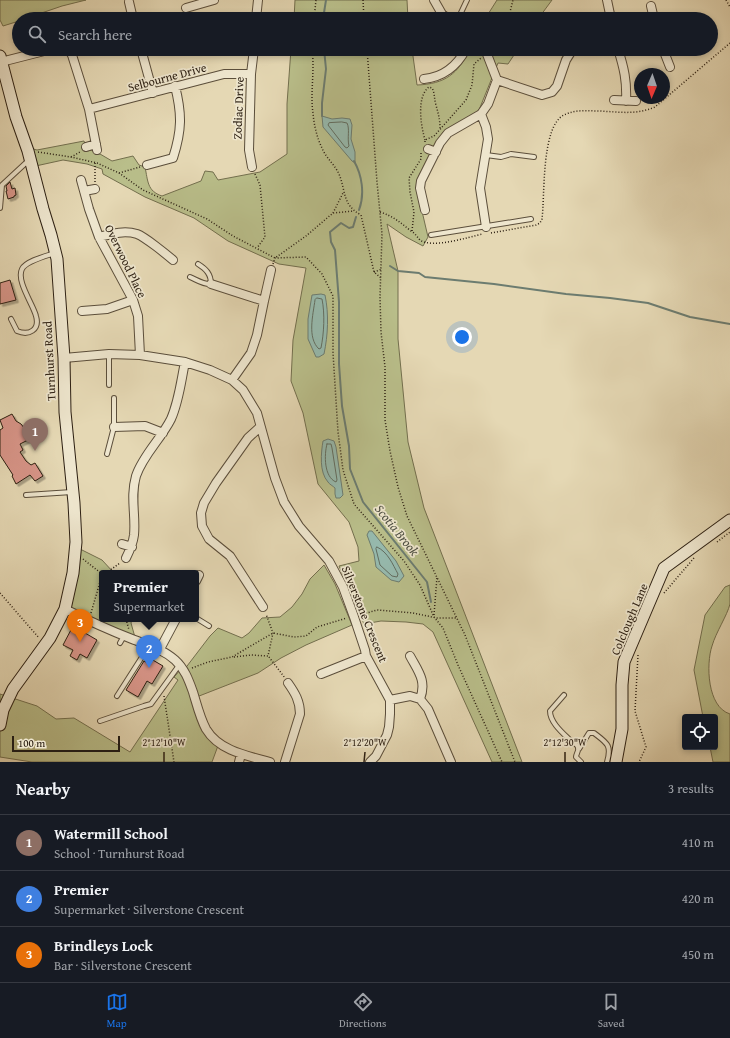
<!DOCTYPE html>
<html lang="en">
<head>
<meta charset="utf-8">
<style>
  :root { --surface:#171b24; --page:#20242c; --text:#f1f3f6; --muted:#9ea1a6; --line:#363941; --accent:#1a73e8 }
  body { margin:0; font-family:"Gentium Book Plus",serif; background:var(--page); color:var(--text) }
  .controls { position:absolute; right:12px; bottom:12px; display:grid; overflow:hidden; border-radius:4px; box-shadow:0 2px 6px #0003 }
  .controls button { width:36px; height:36px; display:grid; place-items:center; padding:0; border:0; border-bottom:1px solid var(--line); background:var(--surface); color:var(--text); font:20px sans-serif }
  .compass { position:absolute; left:634px; top:68px; width:36px; height:36px; border-radius:50%; background:var(--surface); box-shadow:0 2px 6px #0003; rotate:182deg }
  .scale { position:absolute; left:12px; bottom:10px; width:108px; box-sizing:border-box; padding-left:4px; border:2px solid #2d2013; border-top:0; font-size:11px; line-height:14px; white-space:nowrap; color:#2d2013; -webkit-text-stroke:3px #eee6ce; paint-order:stroke }
  .you { position:absolute; left:462px; top:337px; width:14px; height:14px; margin:-10px; border:3px solid #fff; border-radius:50%; background:#1a73e8; box-shadow:0 0 0 6px #1a73e833 }
  .badge { display:grid; place-items:center; width:26px; height:26px; border-radius:50%; background:var(--accent); color:#fff; font-size:13px; font-weight:700 }
  .pin { position:absolute; translate:-50% -33px; filter:drop-shadow(0 1px 2px #0008) }
  .pin::after { content:''; position:absolute; top:21px; width:14px; height:12px; background:inherit; clip-path:polygon(0 0,100% 0,50% 100%) }
  .popup { position:absolute; left:99px; top:570px; width:100px; height:52px; box-sizing:border-box; display:grid; place-content:center; border-radius:4px; background:var(--surface); filter:drop-shadow(0 1px 3px #0005); font-size:13px; white-space:nowrap; color:var(--muted) }
  .popup b { font-size:15px; color:var(--text) }
  .popup::after { content:''; position:absolute; left:50%; top:100%; margin-left:-8px; border:8px solid transparent; border-top-color:var(--surface) }
  .list { margin:0; padding:0; list-style:none }
  h2 { display:flex; justify-content:space-between; align-items:center; height:52px; margin:0; padding:0 16px; font-size:17px }
  h2 small { font-size:13px; font-weight:400; color:var(--muted) }
  .list li { display:grid; grid-template-columns:26px 1fr auto; gap:12px; align-items:center; box-sizing:border-box; height:56px; padding:0 16px; border-top:1px solid var(--line) }
  .list b { display:block; font-size:15px; white-space:nowrap }
  .list p { margin:0; font-size:13px; white-space:nowrap; color:var(--muted) }
  .list em { font-size:13px; font-style:normal; color:var(--muted) }
  .icon { flex:none; width:22px; height:22px; fill:none; stroke:currentColor; stroke-width:2; stroke-linecap:round; stroke-linejoin:round }
  .map { position:relative; flex:none; width:730px; height:762px; overflow:hidden }
  .search { position:absolute; background:var(--surface); box-shadow:0 2px 6px #0003; left:12px; right:12px; top:12px; height:44px; display:flex; align-items:center; gap:10px; box-sizing:border-box; padding:0 14px; border-radius:22px; color:var(--muted); font-size:15px }
  .sheet { height:220px; background:var(--surface) }
  nav { display:flex; justify-content:space-around; align-items:center; box-sizing:border-box; height:56px; border-top:1px solid var(--line); background:var(--surface); font-size:11px; color:var(--muted) }
  nav a { display:grid; justify-items:center; gap:2px }
  nav .on { color:var(--accent) }
  .map>svg:first-child { display:block }
</style>
</head>
<body>
<div class="map">
<svg width="730" height="762" viewBox="0 0 730 762">
  <defs>
    <filter id="shadow"><feDropShadow dx="2.5" dy="2.5" stdDeviation="0" flood-color="#0004"/></filter>
  </defs>
  <rect width="100%" height="100%" fill="#e5d8b4"/>
  <filter id="stains"><feTurbulence type="fractalNoise" baseFrequency=".005" numOctaves="4"/><feColorMatrix values="0 0 0 0 .2 0 0 0 0 .09 0 0 0 0 .02 0 0 0 .5 -.17"/></filter>
  <radialGradient id="worn" r=".72"><stop offset=".6" stop-color="#630" stop-opacity="0"/><stop offset="1" stop-color="#630" stop-opacity=".3"/></radialGradient>
  <path fill="#b9be8a" stroke="#736f4e" d="M0,0h86l-24,6 -38,13h-5v2l-16,5 -3,-6z
    M295,0h112l1,19h-114z
    M497,0h55l-14,19h-53z
    M291,49h121l5,36c28,-1 41,-11 53,-36h48l-10,15 -10,-1 -19,47 -12,9 -23,12 -11,17 -16,32 1,14 10,43 -5,9 -17,-9 -19,-13 11,47v68l10,103 16,66 98,254h-30l-59,-130 -10,-8 -17,-2 -25,-1 -17,3 -25,-58 20,-5 -1,-14 -9,-25 -31,-38 -15,-71 -12,-32 2,-41 13,-72 -27,-4 -51,-23 -34,-23 -49,-21 -42,-23 -1,-5 -15,-5 -24,-4 -32,7 -5,-20 11,3 47,-9 3,10 5,-1 4,4h4l12,7 21,-5 6,9 6,2c3,14 2,24 17,29l39,-15 4,-10 8,1 5,8 42,-8 27,-18v-50z
    M76,547l26,13 12,13h-12v46h30l-1,4 5,18 -71,-32z
    M324,565l11,19 17,41 -46,20 -25,13 -23,15 -64,25 6,18 19,27 -7,19h-180l-32,-5v-63l37,12 19,13 18,-1 56,34 48,-72 -4,-3 8,-9 2,2 26,-34 8,-8 24,10 7,-5 13,-15 18,-1 12,-10 10,-13 8,-15z
    M730,585c0,6 0,13 0,19 -3,12 -14,28 -18,42 -6,18 -5,61 18,68v48h-17l-3,-15h5v-30h-12l-9,-47 11,-55 20,-28z"/>
  <path fill="#96baae" stroke="#6c7c70" d="M322,116l10,3 10,-1 8,1 2,6 -1,14 4,13v11l-3,-2 -29,-34z
    M321,294l4,1c4,19 3,40 -1,59l-5,3h-3l-8,-18v-20l4,-24z
    M328,439l6,2 2,6 7,48 -3,3h-4l-1,-4v-6c-2,-2 -6,-4 -7,-6 -9,-10 -7,-29 -5,-41z
    M369,531h3l24,30 8,15 -5,6 -8,-2 -15,-13 -2,-13 -7,-19z"/>
  <g fill="none" stroke-linecap="round" stroke-linejoin="round">
    <path stroke="#626d60" stroke-width="1" d="M342,122l5,1c3,6 0,15 2,23l-2,2 -2,-1 -17,-22 1,-2z
      M317,298l5,1c3,15 2,34 -1,49l-2,1c-12,-11 -6,-34 -4,-49z
      M327,444h4l1,4 5,32 -1,2c-12,-5 -12,-27 -9,-38z
      M377,547c11,5 16,18 21,27l-1,3 -5,-1 -12,-11 -4,-16z"/>
    <path stroke="#6c7c70" stroke-width="2" d="M323,19l3,-19
      M322,116v-13l4,-34 -2,-20
      M354,161c8,14 11,33 5,49
      M356,217l-3,10 -4,1 -8,-5 -11,9 1,10 4,8 4,52v62l3,42 7,40 1,23 13,33 64,80 4,20
      M390,266l8,5 21,2 6,4 69,7 72,10 44,4 38,5 42,14 40,7"/>
  </g>
  <path fill="#d9968a" stroke="#2d2013" filter="url(#shadow)" d="M10,182l2,7 3,-1 1,7 -2,1v1l-6,2 -2,-8h1l-1,-5z
    M10,280l6,20 -16,4v-21z
    M12,414l4,7 5,3 11,14 -12,6 3,6 -3,2 6,9 5,4 4,-2 8,13 -8,5 -5,-6 -14,9 -4,-8 1,-1 -13,-20v-25l3,-2 -3,-8z
    M73,626l24,14 -10,18 -7,-4 -3,6 -7,-4 3,-6 -10,-5z
    M151,659l12,7 -11,18 -5,-3 -9,16 -12,-7 18,-29 4,2z"/>
  <g fill="none" stroke-linecap="round" stroke-linejoin="round">
    <g stroke="#5b4e3b" stroke-width="6">
      <path id="lane" d="M458,19l9,-19
        M486,155l15,2 10,-3 23,3
        M0,208l2,-23 27,-25
        M431,235l100,-16
        M190,277c7,3 14,8 21,7 0,-10 -5,-15 -13,-20
        M11,319l6,12c12,5 23,-1 19,-15 -3,-12 -20,-35 -14,-47 4,-8 24,-13 33,-16
        M109,354v31
        M107,454l7,-27v-29
        M26,495l46,-3
        M196,618l13,8
        M120,643l4,-7
        M564,695l-14,16c0,12 14,23 22,31 2,1 6,3 6,6 1,3 -2,6 -2,9l5,5
        M117,696l32,-50
        M100,721l44,-15 7,-2 29,-40
        M579,749l10,-16h5c13,10 18,12 13,29"/>
    </g>
    <g stroke="#5b4e3b" stroke-width="10">
      <path id="street" d="M434,0l8,14 7,5
        M607,0l4,19
        M129,2l4,17
        M651,6l3,13
        M186,8l28,-8
        M256,19l2,-19
        M68,49l4,6 17,54 135,-35h27
        M141,49l12,44
        M485,49l12,31
        M618,49c6,19 9,32 8,52
        M663,49l7,18
        M1,62l51,-13
        M424,79c19,-2 33,-13 42,-30
        M497,80l45,15 10,-3 5,-6 9,-26 5,-8 6,-3
        M614,100l22,1
        M89,109l8,41
        M481,114l5,13 2,12 -8,49 6,39
        M86,147l10,-3
        M428,149l8,3
        M147,165l26,-7c9,-28 9,-44 2,-72
        M252,167l-3,-17 2,-76 3,-25
        M81,180l8,29 10,28 34,63 5,16 2,39
        M84,191l11,-2
        M425,210l-5,-22 1,-7 19,-38 8,-10 33,-19 7,-10 9,-24
        M99,237c12,-3 25,-7 38,-3 8,3 29,20 36,26
        M211,284l53,17 -7,34 -6,18 -19,27
        M264,301l7,-31
        M82,311l25,-2 26,-9
        M64,358l45,-4 31,1 45,7 25,8 22,10 11,10 14,23 18,65 9,24 15,24 30,35 14,26 11,30 11,33 1,6 24,44v14l-1,13 -2,8 -11,21 -6,6
        M114,427l31,-1 18,7
        M260,427l-12,11 -32,45 -12,20 -3,10 1,13 7,13 21,17 33,51
        M122,544l10,3
        M126,558c4,-8 7,-15 8,-23 2,-20 -4,-38 2,-59 7,-21 25,-37 35,-57 8,-18 10,-38 14,-57
        M196,581l3,-6
        M65,609c22,11 44,21 67,30 15,6 31,10 43,21 10,9 14,21 18,32 4,13 7,26 13,37 13,22 42,27 64,33
        M160,649l16,-30
        M410,656c8,15 17,25 10,43
        M321,674l45,-18
        M390,700l20,-4 10,3 8,10 23,53
        M239,762l2,-8
        M285,762l15,-48c0,-13 -5,-21 -12,-31"/>
    </g>
    <g stroke="#2d2013" stroke-width="13">
      <path id="secondary" d="M0,56l16,61 12,34 15,58 8,26 6,24 7,99 1,54 9,91 2,39 -3,31 -8,36 -15,29 -37,51 -10,21 -3,15
        M616,762l6,-33v-44l2,-23 40,-94 66,-48"/>
    </g>
    <path stroke="#2d2013" stroke-width="1.5" stroke-dasharray="1 2" stroke-linecap="butt" d="M363,0l1,19
      M726,0l4,7
      M314,19l2,-19
      M510,19v-7l3,-12
      M312,49c3,22 -2,44 1,64 1,12 4,25 9,35 4,10 13,17 17,26 7,17 3,31 22,41l13,57 7,6
      M367,49l10,133 5,52 -2,63 1,35 4,35v53l5,31 8,36 9,29 58,119 50,127
      M493,51l6,-2
      M425,140c-4,-14 -9,-43 4,-53l3,1c3,5 2,11 4,17 2,8 4,14 4,23
      M425,142v-2l9,-4 32,-36 6,-15 2,-21 7,-6
      M38,152l33,5 26,6 22,10 24,17 64,29 26,17 42,22 31,-22 27,-23 21,-2
      M71,157l9,-5
      M95,163v20
      M119,173l21,-6
      M255,174l5,11 5,52 -8,11
      M380,212c13,4 21,11 31,19 4,2 6,6 9,9 13,9 48,-3 63,-6
      M333,213l10,-20
      M412,231l2,-19 -4,-20 -1,-14 12,-19v-6
      M491,233l45,-8 4,-2 2,-4c3,-23 -1,-93 22,-104 12,-6 24,-4 36,-4 19,1 37,4 55,-4l75,-64
      M273,264l2,-6 31,-1 16,17 11,22v57l5,79 5,38 11,34 50,57 16,24 14,32 9,11 15,37 44,97
      M374,272l8,-3
      M717,542l13,-10
      M83,559l19,15
      M106,573l14,-10
      M0,593l39,45
      M664,593l30,-35
      M91,613l11,-38
      M360,615l17,-5 36,3 24,5h20
      M434,615l3,-38
      M126,619l3,11
      M638,655l-3,56 11,36 -7,15
      M234,657l17,-2 17,1 5,-23 -7,-19
      M269,657l16,21
      M192,668l16,-6 24,-5 41,-24 21,4 12,-1 11,-9 30,-9
      M164,696l10,66"/>
    <use href="#lane" stroke="#eee6ce" stroke-width="4"/>
    <use href="#street" stroke="#eee6ce" stroke-width="8"/>
    <use href="#secondary" stroke="#eee6ce" stroke-width="11"/>
  </g>
  <path fill="none" stroke="#2d2013" stroke-width="1.5" d="M164,762v-10M364,762l1,-10M565,762v-10"/>
  <g text-anchor="middle" dominant-baseline="central" stroke-width="3.5" stroke-linejoin="round" paint-order="stroke">
    <g font-size="12" fill="#2d2013" stroke="#eee6ce">
      <text transform="translate(167 77) rotate(-15)">Selbourne Drive</text>
      <text transform="translate(238 108) rotate(-88)">Zodiac Drive</text>
      <text transform="translate(126 261) rotate(64)">Overwood Place</text>
      <text transform="translate(49 361) rotate(-93)">Turnhurst Road</text>
      <text transform="translate(365 614) rotate(68)">Silverstone Crescent</text>
      <text transform="translate(629 619) rotate(-67)">Colclough Lane</text>
    </g>
    <g font-size="13" font-style="italic" fill="#4c4e42" stroke="#eee6ce">
      <text transform="translate(397 530) rotate(51)">Scotia Brook</text>
    </g>
  </g>
  <g font-size="10" text-anchor="middle" fill="#2d2013" stroke="#eee6ce" stroke-width="3.5" stroke-linejoin="round" paint-order="stroke">
    <text x="164" y="746">2°12'10"W</text>
    <text x="365" y="746">2°12'20"W</text>
    <text x="565" y="746">2°12'30"W</text>
  </g>
  <rect width="100%" height="100%" filter="url(#stains)"/>
  <rect width="100%" height="100%" fill="url(#worn)"/>
</svg>
<div class="controls">
<button><svg class="icon" aria-label="locate" viewBox="0 0 24 24"><circle cx="12" cy="12" r="6"/><path d="M12 2v4M12 18v4M2 12h4M18 12h4"/></svg></button>
</div>
<svg class="compass" viewBox="-18 -18 36 36"><path d="M0-13l5 13h-10z" fill="#e53935"/><path d="M0 13l5-13h-10z" fill="#9ea1a6"/></svg>
<div class="scale">100 m</div>
<div class="you"></div>
<div class="pin badge" style="left:35px;top:451px;background:#8d6e63">1</div>
<div class="pin badge" style="left:149px;top:668px;background:#3f7fe0">2</div>
<div class="popup"><b>Premier</b>Supermarket</div>
<div class="pin badge" style="left:80px;top:642px;background:#e8710a">3</div>
<div class="search"><svg class="icon" aria-label="search" viewBox="0 0 24 24"><circle cx="10" cy="10" r="6"/><path d="M15 15l6 6"/></svg>Search here</div>
</div>
<section class="sheet">
<h2>Nearby<small>3 results</small></h2>
<ul class="list">
<li><span class="badge" style="background:#8d6e63">1</span><div><b>Watermill School</b><p>School · Turnhurst Road</p></div><em>410 m</em></li>
<li><span class="badge" style="background:#3f7fe0">2</span><div><b>Premier</b><p>Supermarket · Silverstone Crescent</p></div><em>420 m</em></li>
<li><span class="badge" style="background:#e8710a">3</span><div><b>Brindleys Lock</b><p>Bar · Silverstone Crescent</p></div><em>450 m</em></li>
</ul>
</section>
<nav>
<a class="on"><svg class="icon" aria-label="map" viewBox="0 0 24 24"><path d="M3 6l6-2 6 2 6-2v14l-6 2-6-2-6 2zM9 4v14M15 6v14"/></svg>Map</a>
<a><svg class="icon" aria-label="directions" viewBox="0 0 24 24"><path d="M12 3l9 9-9 9-9-9zM9 14v-3h6M13 9l2 2-2 2"/></svg>Directions</a>
<a><svg class="icon" aria-label="saved" viewBox="0 0 24 24"><path d="M7 4h10v16l-5-4-5 4z"/></svg>Saved</a>
</nav>
</body>
</html>
